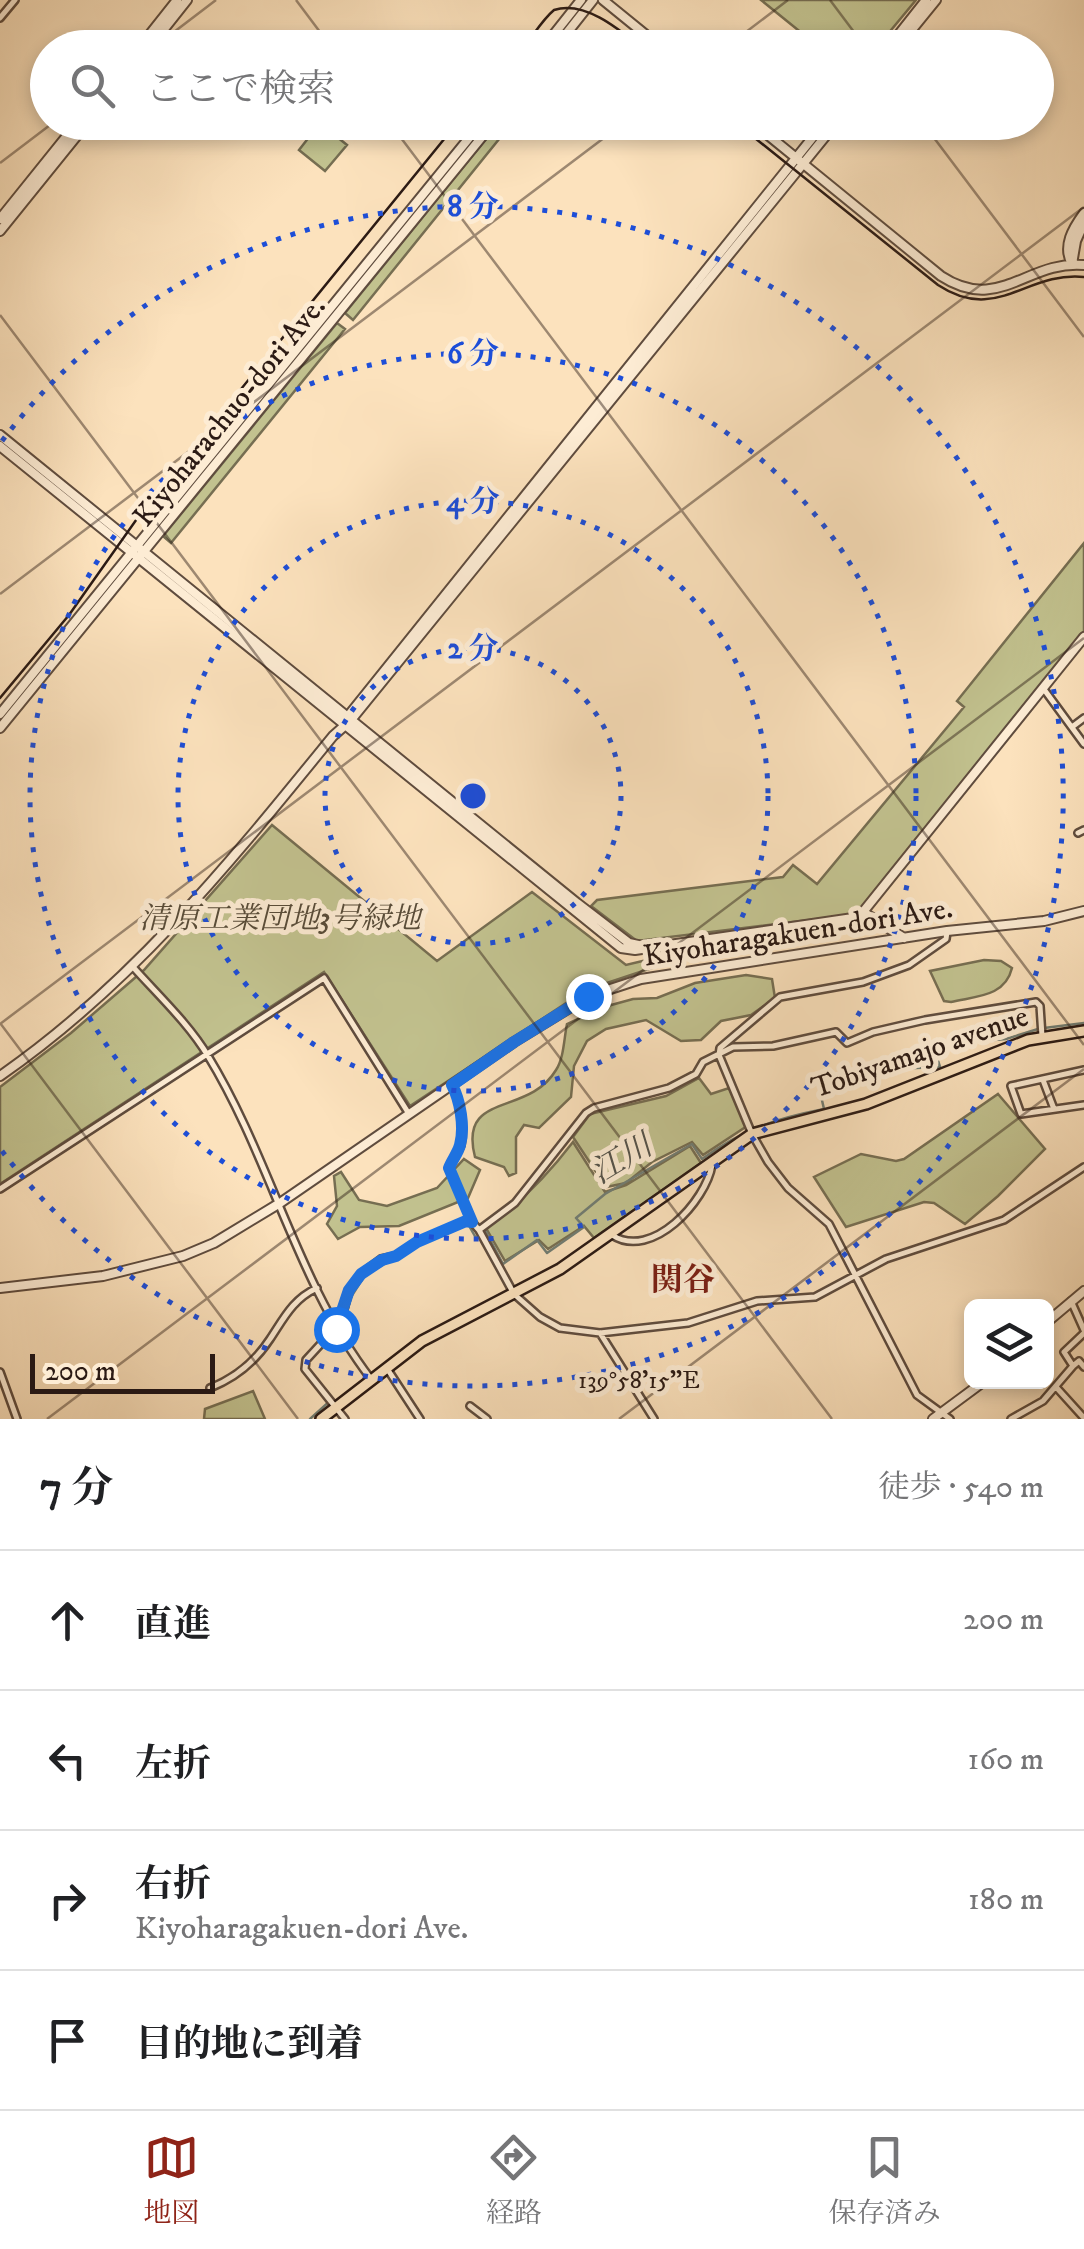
<!DOCTYPE html>
<html lang="ja">
<head>
<meta charset="utf-8">
<style>
  :root { --surface:#fff; --page:#f2f2f2; --text:#202124; --muted:#757577; --line:#e0e0e0; --accent:#8f2418 }
  body { margin:0; font-family:"IM FELL DW Pica","Noto Serif JP",serif; background:var(--page); color:var(--text) }
  .controls { position:absolute; right:30px; bottom:30px; display:grid; overflow:hidden; border-radius:15px; box-shadow:0 5px 15px #0003 }
  .controls button { width:90px; height:90px; display:grid; place-items:center; padding:0; border:0; border-bottom:2px solid var(--line); background:var(--surface); color:var(--text); font:50px sans-serif }
  .scale { position:absolute; left:30px; bottom:25px; width:185px; box-sizing:border-box; padding-left:10px; border:5px solid #2b1a14; border-top:0; font-size:28px; line-height:35px; white-space:nowrap; color:#2b1a14; -webkit-text-stroke:8px #fdecd4; paint-order:stroke }
  .stop { position:absolute; width:30px; height:30px; margin:-22px; border:8px solid #1a73e8; border-radius:50%; background:#fff }
  .stop.end { background:#1a73e8; border-color:#fff; box-shadow:0 2px 10px #0008 }
  .list { margin:0; padding:0; list-style:none }
  h2 { display:flex; justify-content:space-between; align-items:center; height:130px; margin:0; padding:0 40px; font-size:42px }
  h2 small { font-size:32px; font-weight:400; color:var(--muted) }
  .list li { display:grid; grid-template-columns:65px 1fr auto; gap:30px; align-items:center; box-sizing:border-box; height:140px; padding:0 40px; border-top:2px solid var(--line) }
  .list b { display:block; font-size:38px; white-space:nowrap }
  .list p { margin:0; font-size:32px; white-space:nowrap; color:var(--muted) }
  .list em { font-size:32px; font-style:normal; color:var(--muted) }
  .icon { flex:none; width:55px; height:55px; fill:none; stroke:currentColor; stroke-width:2; stroke-linecap:round; stroke-linejoin:round }
  .map { position:relative; flex:none; width:1084px; height:1419px; overflow:hidden }
  .search { position:absolute; background:var(--surface); box-shadow:0 5px 15px #0003; left:30px; right:30px; top:30px; height:110px; display:flex; align-items:center; gap:25px; box-sizing:border-box; padding:0 35px; border-radius:55px; color:var(--muted); font-size:38px }
  .sheet { height:690px; background:var(--surface) }
  nav { display:flex; justify-content:space-around; align-items:center; box-sizing:border-box; height:140px; border-top:2px solid var(--line); background:var(--surface); font-size:28px; color:var(--muted) }
  nav a { display:grid; justify-items:center; gap:5px }
  nav .on { color:var(--accent) }
  .map>svg:first-child { display:block }
</style>
</head>
<body>
<div class="map">
<svg width="1084" height="1419" viewBox="0 0 1084 1419">
  <rect width="100%" height="100%" fill="#fce2bd"/>
  <filter id="stains"><feTurbulence type="fractalNoise" baseFrequency=".002" numOctaves="4"/><feColorMatrix values="0 0 0 0 .2 0 0 0 0 .09 0 0 0 0 .02 0 0 0 .5 -.17"/></filter>
  <radialGradient id="worn" r=".72"><stop offset=".6" stop-color="#630" stop-opacity="0"/><stop offset="1" stop-color="#630" stop-opacity=".3"/></radialGradient>
  <path fill="#c2c28f" stroke="#766e52" stroke-width="2.5" d="M761,0h155l-39,47h-58z
    M320,123l27,22 -22,26 -26,-21z
    M499,123h13l-159,197 -8,-7z
    M337,323l8,6 -174,214 -8,-7z
    M1084,543v88l-224,280 -10,4 -213,26 -46,-35 6,-6 186,-23 10,-12 24,19 147,-177 -7,-6z
    M272,825l165,136 95,-69 94,73 25,-6 4,8 -69,23 -176,116 -86,-134 -324,212v-97l71,-54 73,-63z
    M984,960l17,1 11,7c-7,29 -36,28 -61,34l-7,-1 -14,-30z
    M746,975l26,4 3,19 -24,17 -30,6 -20,19 -20,1 -35,-21 -40,9 -19,12 -13,25 -3,31 -32,31 -15,-3 -8,12v36l-7,3 -5,-9 -29,-10c-17,-66 53,-40 81,-87 8,-12 8,-32 11,-46l37,-17 29,-8 24,-1 38,-15z
    M699,1078l12,16 18,-6 18,38 -44,29 -11,-13 -40,20 -26,21 -20,4 -33,-50 17,-23 76,-18z
    M998,1094l47,55 -47,47 -33,28 -31,-21 -10,-1 -78,25 -32,-50 47,-23 35,7 8,-2z
    M573,1142l32,50 21,-7 64,-39 11,17 -107,75 -10,-12 -36,23 -9,-9 -34,21 -19,-33c35,-25 61,-52 87,-86z
    M464,1159l16,11 -12,28 -69,28 -39,1 -22,12 -11,-15 10,-18 -3,-30 7,-4 18,28 28,6 50,-18z
    M253,1391l12,28h-61l1,-10z"/>
  <g fill="none" stroke-linecap="round" stroke-linejoin="round">
    <path stroke="#717c72" stroke-width="2.5" d="M1044,1028l40,-5
      M314,1355l30,-31 7,-27 14,-22 55,-31 48,-20 8,14 10,-6 17,32 34,-24 10,13 37,-26 -8,-9 29,-24 87,-50 10,15c42,-30 72,-40 122,-50l-3,-13 36,-18 35,-9 48,-2 -6,-19 13,-4 59,-5 32,-10
      M310,1419l21,-19"/>
    <g stroke="#5f4c3e" stroke-width="10">
      <path id="minor" d="M0,18l15,-18
        M1043,688l41,56
        M1072,727l12,-9
        M1078,833l6,-3
        M133,967c25,28 56,57 75,89 63,103 89,227 163,323
        M719,1055l33,79 16,28 20,26 41,36 88,171 33,24
        M719,1055l1,-7 60,-51 83,-15 46,-17 37,-26 1,-7
        M1084,1070l-73,16 10,28 63,-9
        M1043,1080l11,29
        M452,1085c8,15 13,42 9,60 -3,8 -9,15 -12,23l23,54
        M0,1189l324,-211 85,136
        M479,1230l36,-27 71,-90 8,-5 75,-20 27,-14 7,-12 30,-15 40,-1 63,-14 11,11 26,-11 52,-12 111,-18 4,4 2,30
        M612,1235c40,26 94,-34 100,-70
        M1071,1301l13,29
        M600,1333l54,86
        M1073,1366l6,-5 5,6
        M388,1370l32,49
        M0,1372l17,47
        M1056,1387l28,31
        M210,1388c25,-10 45,-26 60,-49 14,-21 23,-40 47,-51
        M470,1406l17,13
        M345,1419l-40,-50 1,-9 34,-37 9,-32 12,-17 20,-15 15,-3 21,-14 50,-21 5,1 7,8 35,64 26,23 20,11 40,5 88,-10 69,-22 58,-4 71,-38 118,-39 80,-53
        M1011,1419l32,-18 30,-35 -9,-14 20,-19"/>
    </g>
    <g stroke="#5f4c3e" stroke-width="12">
      <path id="tertiary" d="M603,0l59,48
        M139,48l38,-48
        M149,48l38,-48
        M543,48l38,-48
        M555,48l38,-48
        M888,48l38,-48
        M897,48l39,-48
        M752,122l189,154c58,38 86,-16 143,-11
        M0,219l78,-97
        M0,231l88,-109
        M1072,264c-10,-18 1,-36 12,-51
        M1072,264l4,-23 8,-18
        M0,435l577,468 52,40 14,3
        M0,446l621,502 14,2 218,-32 10,-6 41,26
        M0,714l482,-592
        M345,720l480,-598
        M0,728l494,-606
        M863,912l221,-275
        M0,1076c134,-93 232,-216 333,-340l18,-16 486,-598
        M0,1288l103,-12 80,-20 31,-13 66,-40 234,-161 75,-46 52,-17 306,-48 97,-10 40,-10
        M1046,1323l38,-32
        M933,1419l50,-37"/>
    </g>
    <g stroke="#2b1a14" stroke-width="14">
      <path id="trunk" d="M321,1419l101,-78 138,-72 192,-135 114,-30 162,-64 56,-9"/>
    </g>
    <use href="#minor" stroke="#fdecd4" stroke-width="5"/>
    <use href="#tertiary" stroke="#fdecd4" stroke-width="8"/>
    <use href="#trunk" stroke="#fce2bd" stroke-width="9"/>
    <path stroke="#2b1a14" stroke-width="2.5" d="M523,48c10,-12 19,-28 31,-38 31,-10 66,20 88,38
      M735,122l203,163c59,39 88,-14 146,-8
      M0,698l69,-83 77,-109 312,-384"/>
  </g>
  <g fill="none" stroke-linecap="round" stroke-linejoin="round">
    <path stroke="#1a73e8" stroke-width="12" d="M336,1329l13,-39 12,-16 21,-14 14,-4 21,-14 49,-21 6,1 -23,-54c3,-8 9,-15 11,-23 5,-18 0,-45 -8,-60l62,-43 74,-46"/>
  </g>
  <path fill="none" stroke="#2b1a14" stroke-width="2.5" stroke-opacity="0.45" d="M296,0l36,48M830,0l36,48M153,48l63,-48M725,48l63,-48M389,122l695,923M922,122l162,215M0,163l54,-41M0,315l832,1104M0,594l625,-472M0,1023l298,396M0,1024l1084,-817M47,1419l1037,-781M619,1419l465,-350"/>
  <g fill="none" stroke="#1d4ed8" stroke-width="5" stroke-dasharray="5 10">
    <circle cx="473" cy="796" r="148"/>
    <circle cx="473" cy="796" r="295"/>
    <circle cx="473" cy="796" r="443"/>
    <path d="M2 441A590 590 0 1 1 2 1151"/>
  </g>
  <g text-anchor="middle" dominant-baseline="central" stroke-width="10" stroke-linejoin="round" paint-order="stroke">
    <g font-size="30" fill="#2b1a14" stroke="#fdecd4">
      <text transform="translate(230 412) rotate(-51)">Kiyoharachuo-dori Ave.</text>
      <text transform="translate(798 933) rotate(-9)">Kiyoharagakuen-dori Ave.</text>
      <text transform="translate(920 1053) rotate(-19)">Tobiyamajo avenue</text>
    </g>
    <g font-size="30" font-style="italic" fill="#584c39" stroke="#fdecd4">
      <text x="280" y="919">清原工業団地3号緑地</text>
    </g>
    <g font-size="32" font-style="italic" fill="#54534b" stroke="#fdecd4">
      <text transform="translate(622 1160) rotate(-31)">江川</text>
    </g>
    <g font-size="32" font-weight="bold" fill="#7a1f14" stroke="#fdecd4">
      <text x="683" y="1281">関谷</text>
    </g>
  </g>
  <g font-size="25" text-anchor="middle" fill="#2b1a14" stroke="#fdecd4" stroke-width="10" stroke-linejoin="round" paint-order="stroke">
    <text x="639" y="1388">139°58'15"E</text>
  </g>
  <circle cx="473" cy="796" r="15" fill="#1d4ed8" stroke="#fdecd4" stroke-width="5"/>
  <g font-size="30" text-anchor="middle" font-weight="bold" fill="#1d4ed8" stroke="#fdecd4" stroke-width="10" stroke-linejoin="round" paint-order="stroke">
    <text x="473" y="216">8 分</text>
    <text x="473" y="363">6 分</text>
    <text x="473" y="511">4 分</text>
    <text x="473" y="658">2 分</text>
  </g>
  <rect width="100%" height="100%" filter="url(#stains)"/>
  <rect width="100%" height="100%" fill="url(#worn)"/>
</svg>
<div class="controls">
<button><svg class="icon" aria-label="layers" viewBox="0 0 24 24"><path d="M12 4l9 5-9 5-9-5zM3 14l9 5 9-5"/></svg></button>
</div>
<div class="scale">200 m</div>
<div class="stop" style="left:336px;top:1329px"></div>
<div class="stop end" style="left:588px;top:996px"></div>
<div class="search"><svg class="icon" aria-label="search" viewBox="0 0 24 24"><circle cx="10" cy="10" r="6"/><path d="M15 15l6 6"/></svg>ここで検索</div>
</div>
<section class="sheet">
<h2>7 分<small>徒歩 · 540 m</small></h2>
<ul class="list">
<li><svg class="icon" aria-label="ahead" viewBox="0 0 24 24"><path d="M12 20V5M6 11l6-6 6 6"/></svg><div><b>直進</b></div><em>200 m</em></li>
<li><svg class="icon" aria-label="left" viewBox="0 0 24 24"><path d="M17 20v-9H6M10 6l-5 5 5 5"/></svg><div><b>左折</b></div><em>160 m</em></li>
<li><svg class="icon" aria-label="right" viewBox="0 0 24 24"><path d="M7 20v-9h11M14 6l5 5-5 5"/></svg><div><b>右折</b><p>Kiyoharagakuen-dori Ave.</p></div><em>180 m</em></li>
<li><svg class="icon" aria-label="arrive" viewBox="0 0 24 24"><path d="M6 21V4h12l-3 4 3 4H6"/></svg><div><b>目的地に到着</b></div></li>
</ul>
</section>
<nav>
<a class="on"><svg class="icon" aria-label="map" viewBox="0 0 24 24"><path d="M3 6l6-2 6 2 6-2v14l-6 2-6-2-6 2zM9 4v14M15 6v14"/></svg>地図</a>
<a><svg class="icon" aria-label="directions" viewBox="0 0 24 24"><path d="M12 3l9 9-9 9-9-9zM9 14v-3h6M13 9l2 2-2 2"/></svg>経路</a>
<a><svg class="icon" aria-label="saved" viewBox="0 0 24 24"><path d="M7 4h10v16l-5-4-5 4z"/></svg>保存済み</a>
</nav>
</body>
</html>
